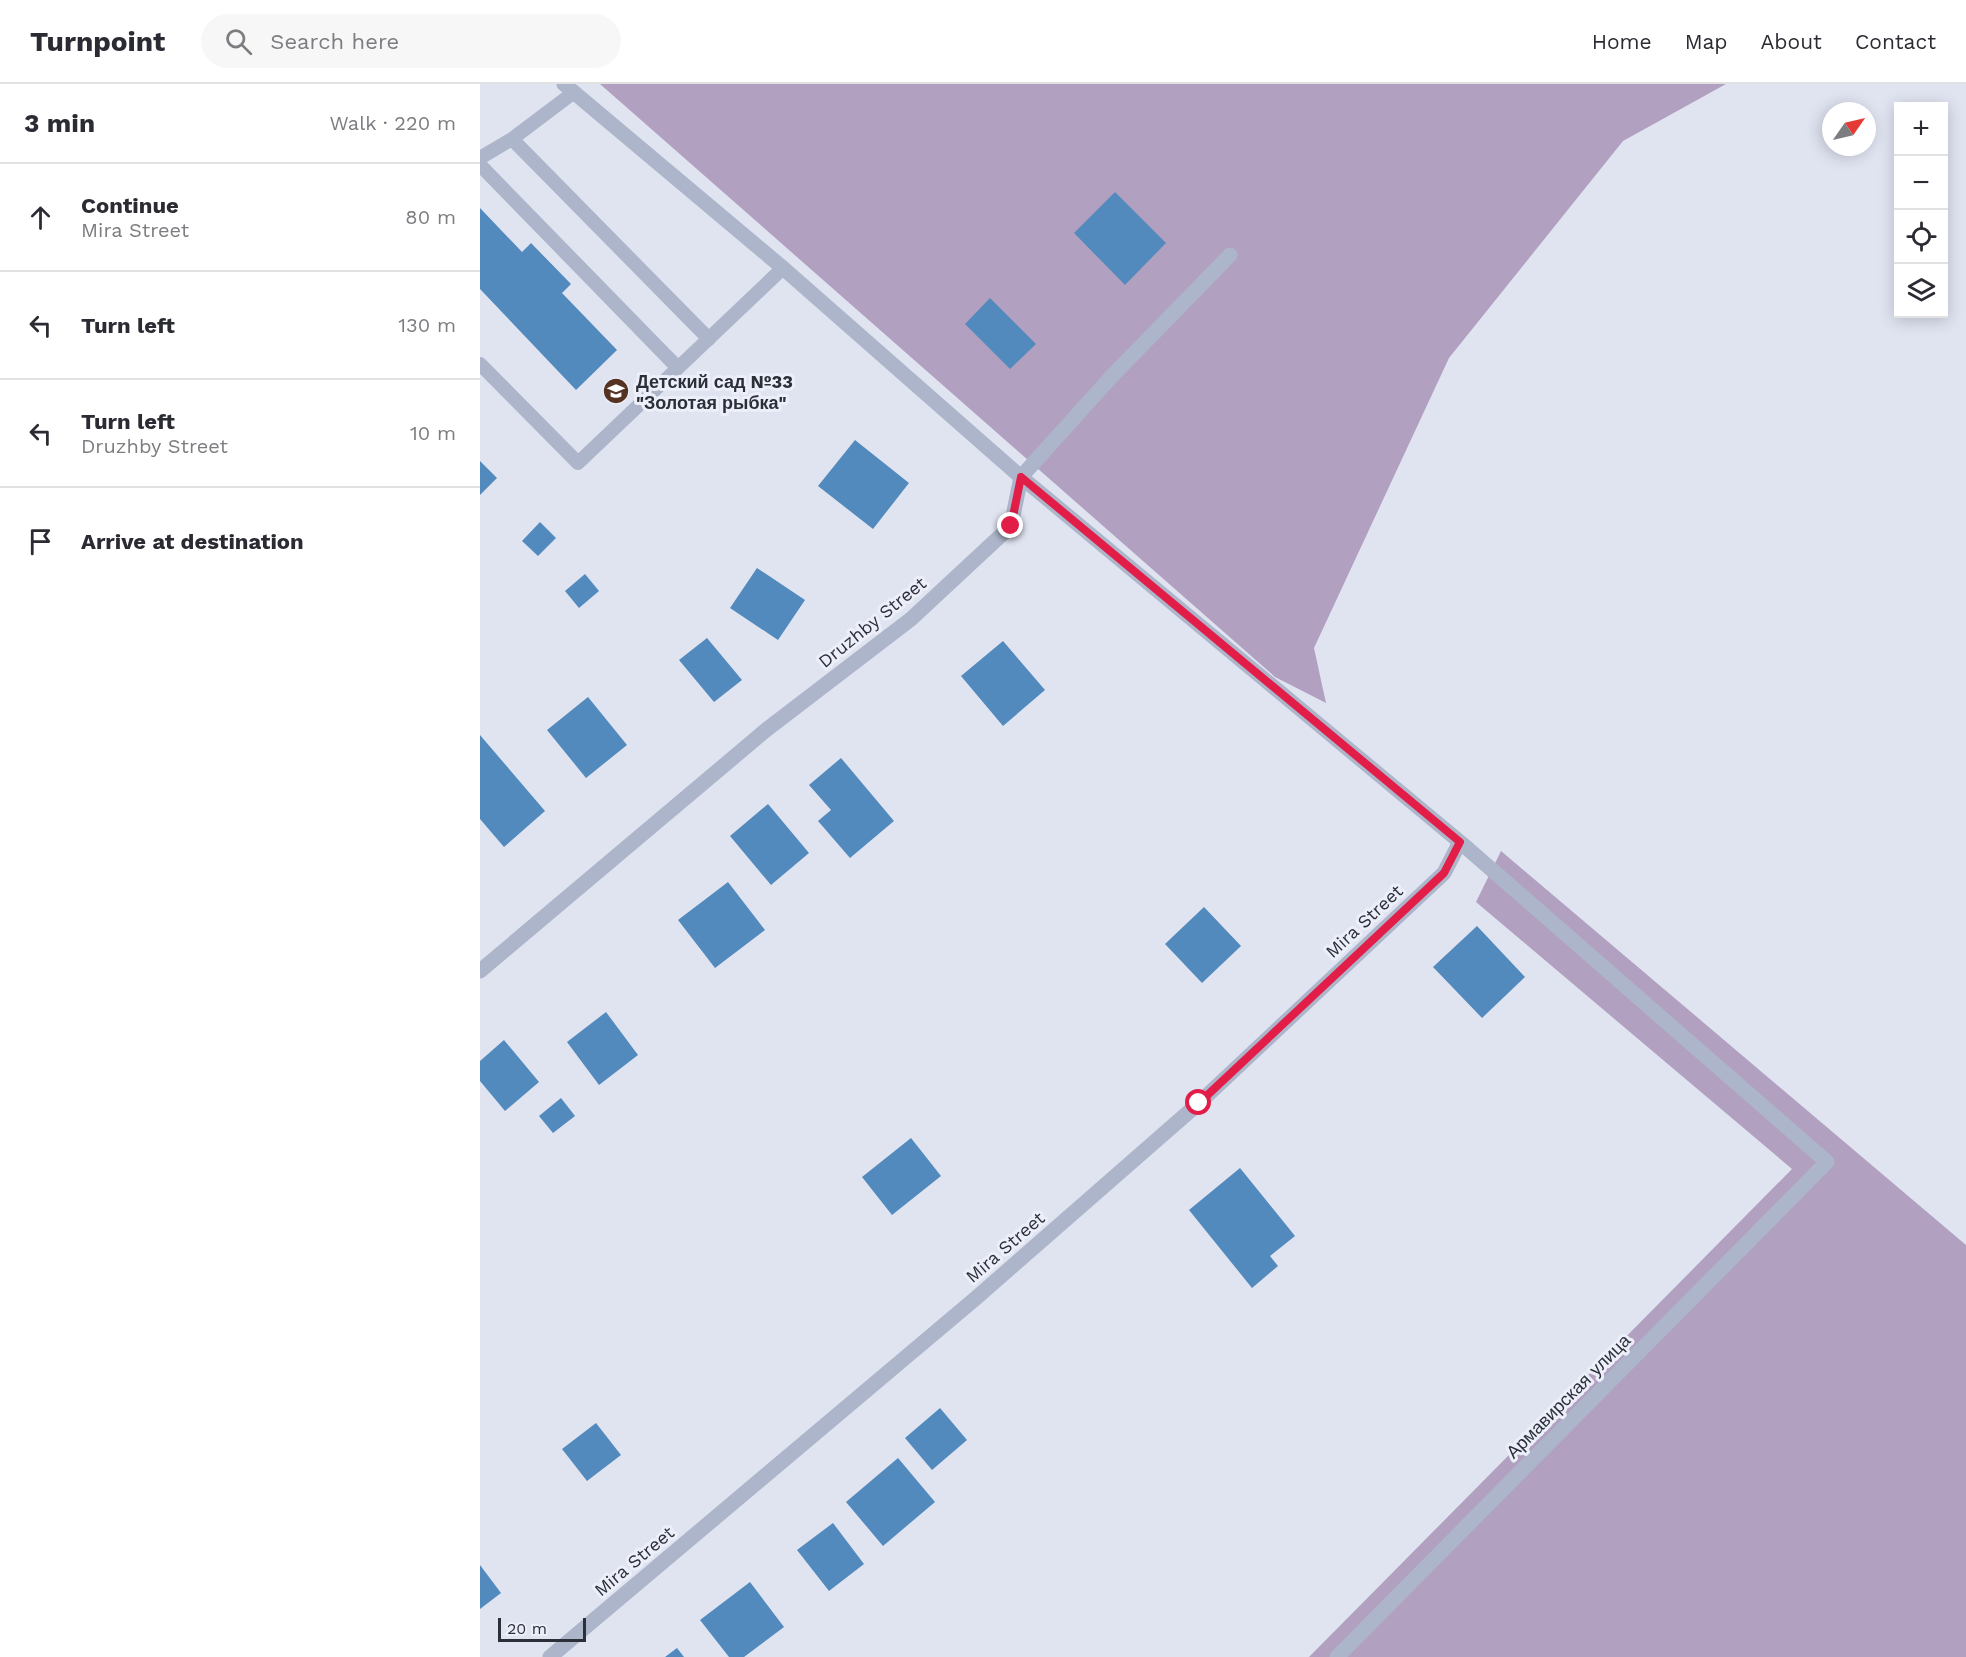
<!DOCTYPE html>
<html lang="en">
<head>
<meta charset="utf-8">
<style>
  :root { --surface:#fff; --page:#f7f7f7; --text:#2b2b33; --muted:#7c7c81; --line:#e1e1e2 }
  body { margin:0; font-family:"Work Sans",sans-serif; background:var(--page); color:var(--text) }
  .controls { position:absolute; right:18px; top:18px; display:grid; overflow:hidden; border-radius:0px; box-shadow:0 3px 15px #0003 }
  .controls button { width:54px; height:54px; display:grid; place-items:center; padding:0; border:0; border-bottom:2px solid var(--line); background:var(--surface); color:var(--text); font:30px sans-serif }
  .compass { position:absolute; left:1342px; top:18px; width:54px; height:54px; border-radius:50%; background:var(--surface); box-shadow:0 3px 15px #0003; rotate:56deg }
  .scale { position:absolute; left:18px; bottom:15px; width:88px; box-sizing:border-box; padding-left:6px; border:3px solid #2b3038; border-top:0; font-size:16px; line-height:21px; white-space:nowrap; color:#2b3038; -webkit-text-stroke:4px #eceff9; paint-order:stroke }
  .stop { position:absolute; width:18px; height:18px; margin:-14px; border:4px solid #e11d48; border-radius:50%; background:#fff }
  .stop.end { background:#e11d48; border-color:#fff; box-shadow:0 2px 6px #0008 }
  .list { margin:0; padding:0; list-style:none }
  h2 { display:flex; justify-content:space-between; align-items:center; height:78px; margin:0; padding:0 24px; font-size:26px }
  h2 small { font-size:20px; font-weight:400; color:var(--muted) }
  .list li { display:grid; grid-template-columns:39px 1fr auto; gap:18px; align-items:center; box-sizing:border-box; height:108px; padding:0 24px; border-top:2px solid var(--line) }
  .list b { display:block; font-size:22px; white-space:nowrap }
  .list p { margin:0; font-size:20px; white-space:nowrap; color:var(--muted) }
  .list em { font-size:20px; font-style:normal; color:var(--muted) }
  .icon { flex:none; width:33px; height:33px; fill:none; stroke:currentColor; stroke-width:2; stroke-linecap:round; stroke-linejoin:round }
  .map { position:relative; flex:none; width:1486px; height:1573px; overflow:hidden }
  header { display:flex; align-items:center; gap:36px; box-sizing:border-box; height:84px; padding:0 30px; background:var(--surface); border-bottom:2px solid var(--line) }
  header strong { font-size:28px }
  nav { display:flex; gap:33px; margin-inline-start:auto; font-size:21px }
  .search { width:420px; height:54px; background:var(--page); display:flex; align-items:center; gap:15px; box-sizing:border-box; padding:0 21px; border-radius:33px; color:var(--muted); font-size:22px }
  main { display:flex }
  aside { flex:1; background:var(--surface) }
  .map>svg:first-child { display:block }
</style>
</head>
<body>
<header>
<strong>Turnpoint</strong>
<div class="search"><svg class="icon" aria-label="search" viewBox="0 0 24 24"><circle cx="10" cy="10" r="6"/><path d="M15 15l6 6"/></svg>Search here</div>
<nav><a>Home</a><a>Map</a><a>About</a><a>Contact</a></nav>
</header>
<main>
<aside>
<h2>3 min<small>Walk · 220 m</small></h2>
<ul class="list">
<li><svg class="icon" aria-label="ahead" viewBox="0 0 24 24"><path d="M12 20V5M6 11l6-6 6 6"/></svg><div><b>Continue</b><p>Mira Street</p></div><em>80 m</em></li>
<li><svg class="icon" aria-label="left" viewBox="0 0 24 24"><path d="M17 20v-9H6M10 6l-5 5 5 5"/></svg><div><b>Turn left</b></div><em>130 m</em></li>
<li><svg class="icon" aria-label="left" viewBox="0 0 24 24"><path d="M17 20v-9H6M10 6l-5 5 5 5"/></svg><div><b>Turn left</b><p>Druzhby Street</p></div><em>10 m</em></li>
<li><svg class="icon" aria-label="arrive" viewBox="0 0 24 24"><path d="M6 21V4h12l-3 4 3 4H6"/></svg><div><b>Arrive at destination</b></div></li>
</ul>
</aside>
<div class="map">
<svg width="1486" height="1573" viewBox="0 0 1486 1573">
  <rect width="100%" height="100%" fill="#e0e4f1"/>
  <path fill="#b2a0c0" d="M120,0h1126l-103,57 -174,217 -135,290 12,55 -51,-26z
    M1021,767l465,394v412h-657l483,-488 -316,-267z"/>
  <path fill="#528abd" d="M635,108l51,51 -41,42 -51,-52z
    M0,124l42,44 9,-9 40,41 -9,9 55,57 -41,40 -96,-101z
    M510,214l46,46 -26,25 -45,-45z
    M375,356l54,43 -36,46 -55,-43z
    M0,377l17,17 -17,17z
    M60,438l16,16 -18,18 -16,-15z
    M277,484l48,32 -27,40 -48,-32z
    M105,490l14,17 -20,17 -14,-17z
    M227,554l35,42 -28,22 -35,-42z
    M523,557l42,49 -42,36 -42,-50z
    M108,613l39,48 -41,33 -39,-48z
    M0,651l65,76 -41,36 -24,-28z
    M361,674l53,63 -44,37 -32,-37 13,-11 -22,-25z
    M288,720l41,49 -38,32 -41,-49z
    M248,798l37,48 -50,38 -37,-48z
    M724,823l37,39 -39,37 -37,-39z
    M997,842l48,51 -43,41 -49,-51z
    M126,928l32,43 -39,30 -32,-43z
    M24,956l35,42 -34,29 -25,-30v-20z
    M81,1014l14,18 -22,17 -14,-17z
    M431,1054l30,38 -49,39 -30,-38z
    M760,1084l55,68 -25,20 8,10 -26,22 -63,-78z
    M460,1324l27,32 -35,30 -27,-32z
    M116,1339l25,32 -34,26 -25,-32z
    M418,1374l37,44 -52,44 -37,-44z
    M353,1439l31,41 -35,27 -32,-41z
    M0,1481l21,28 -21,16z
    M270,1498l34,45 -40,30h-15l-29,-37z
    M197,1564l7,9h-19z"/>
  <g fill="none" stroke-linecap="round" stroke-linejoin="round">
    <path stroke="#acb5c9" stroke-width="14" d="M32,55l197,200
      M0,74l32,-19 61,-46
      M0,81l198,203
      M0,280l98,99 205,-195"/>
    <path stroke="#acb5c9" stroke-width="15" d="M84,0l219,184 238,209 439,365 367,320 -490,495
      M0,887l286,-241 145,-111 100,-93 10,-49 91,-101 118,-121
      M70,1573l426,-359 223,-195 245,-230 16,-31"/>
  </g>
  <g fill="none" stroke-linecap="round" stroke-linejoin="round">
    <path stroke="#e11d48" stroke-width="8" d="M531,442l10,-49 439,365 -16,31 -245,230"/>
  </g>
  <defs>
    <g id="school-disc" transform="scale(1.35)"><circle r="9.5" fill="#563223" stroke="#eceff9"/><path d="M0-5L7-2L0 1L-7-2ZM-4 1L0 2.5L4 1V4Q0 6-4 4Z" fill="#fff"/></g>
  </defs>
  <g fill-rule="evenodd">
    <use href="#school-disc" x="136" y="307"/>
  </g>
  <g text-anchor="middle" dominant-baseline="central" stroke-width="6" stroke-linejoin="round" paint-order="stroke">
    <g font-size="18" font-weight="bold" fill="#2b3038" stroke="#eceff9" text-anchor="start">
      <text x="156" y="297">Детский сад №33<tspan x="156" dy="21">"Золотая рыбка"</tspan></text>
    </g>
    <g font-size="18" fill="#2b3038" stroke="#eceff9">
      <text transform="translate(392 538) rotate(-39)">Druzhby Street</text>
      <text transform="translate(884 837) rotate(-43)">Mira Street</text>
      <text transform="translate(525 1163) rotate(-41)">Mira Street</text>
      <text transform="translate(1088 1312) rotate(-45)">Армавирская улица</text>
      <text transform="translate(154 1477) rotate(-40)">Mira Street</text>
    </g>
  </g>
</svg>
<div class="controls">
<button>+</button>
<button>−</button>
<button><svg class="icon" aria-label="locate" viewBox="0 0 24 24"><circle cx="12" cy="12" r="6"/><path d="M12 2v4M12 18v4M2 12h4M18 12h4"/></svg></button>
<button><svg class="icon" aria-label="layers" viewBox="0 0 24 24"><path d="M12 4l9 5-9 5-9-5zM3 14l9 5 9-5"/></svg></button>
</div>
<svg class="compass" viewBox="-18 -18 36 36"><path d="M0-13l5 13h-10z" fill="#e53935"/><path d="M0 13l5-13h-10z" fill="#7c7c81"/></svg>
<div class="scale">20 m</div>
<div class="stop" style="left:719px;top:1019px"></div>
<div class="stop end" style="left:531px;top:442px"></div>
</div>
</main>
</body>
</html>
